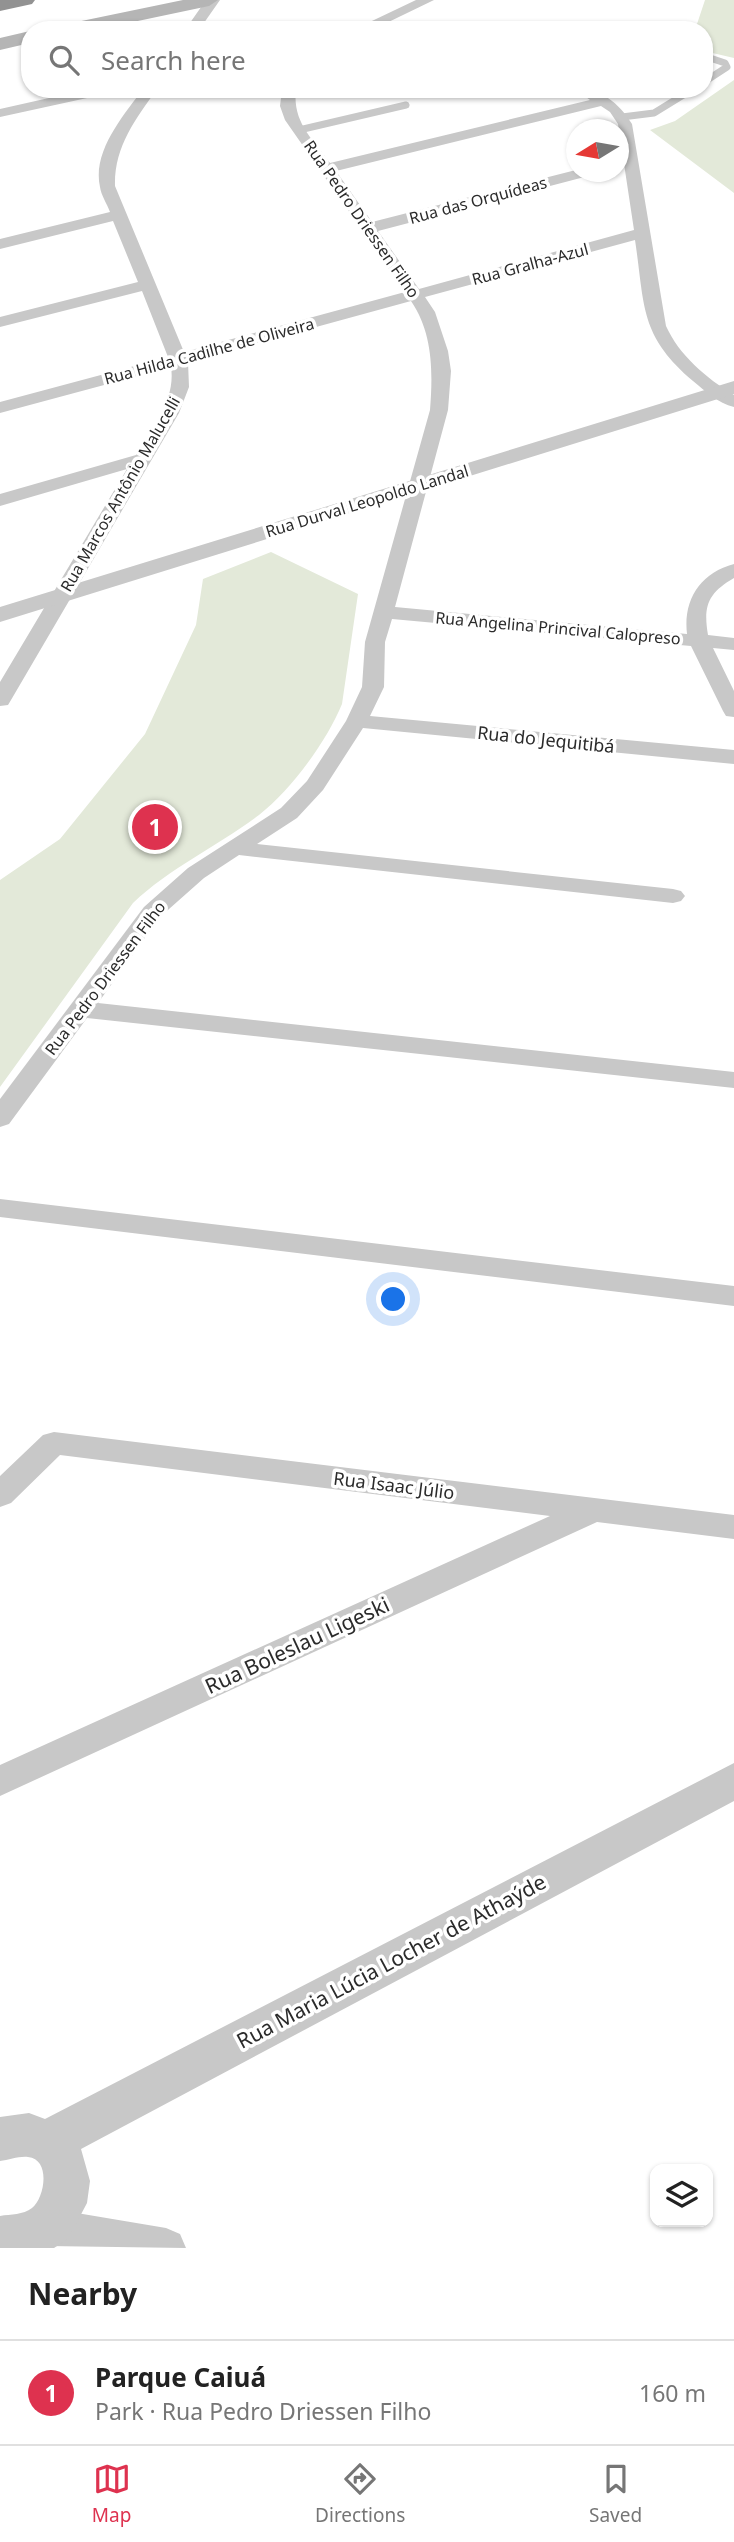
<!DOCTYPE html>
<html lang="en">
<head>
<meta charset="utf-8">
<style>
  :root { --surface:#fff; --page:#f6f6f6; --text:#222; --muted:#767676; --line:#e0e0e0; --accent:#de324f }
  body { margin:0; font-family:"Noto Sans",sans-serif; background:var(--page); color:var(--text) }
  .controls { position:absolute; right:21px; bottom:21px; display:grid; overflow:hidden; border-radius:14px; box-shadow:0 2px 5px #0004 }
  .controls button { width:63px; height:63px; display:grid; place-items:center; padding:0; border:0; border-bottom:2px solid var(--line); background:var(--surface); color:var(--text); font:35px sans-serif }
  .compass { position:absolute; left:566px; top:119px; width:63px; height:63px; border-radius:50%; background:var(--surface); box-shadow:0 2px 5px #0004; rotate:259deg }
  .you { position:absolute; left:394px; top:1300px; width:24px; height:24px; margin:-18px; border:5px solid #fff; border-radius:50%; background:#1a73e8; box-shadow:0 0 0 10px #1a73e833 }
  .badge { display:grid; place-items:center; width:46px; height:46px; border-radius:50%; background:var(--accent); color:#fff; font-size:23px; font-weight:700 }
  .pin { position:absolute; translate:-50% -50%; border:4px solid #fff; box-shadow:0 2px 7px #0006 }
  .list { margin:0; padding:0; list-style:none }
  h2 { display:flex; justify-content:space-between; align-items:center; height:91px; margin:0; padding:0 28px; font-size:30px }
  h2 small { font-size:23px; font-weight:400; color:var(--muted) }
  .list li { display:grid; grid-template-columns:46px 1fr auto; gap:21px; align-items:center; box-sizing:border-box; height:105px; padding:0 28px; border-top:2px solid var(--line) }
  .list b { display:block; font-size:26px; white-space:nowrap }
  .list p { margin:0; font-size:23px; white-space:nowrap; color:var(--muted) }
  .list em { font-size:23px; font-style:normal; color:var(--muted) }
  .icon { flex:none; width:38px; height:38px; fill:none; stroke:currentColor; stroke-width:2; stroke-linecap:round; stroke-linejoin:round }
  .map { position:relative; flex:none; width:734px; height:2248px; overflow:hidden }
  .search { position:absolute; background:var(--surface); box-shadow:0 2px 5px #0004; left:21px; right:21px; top:21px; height:77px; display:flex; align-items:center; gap:18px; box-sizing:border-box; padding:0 24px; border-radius:28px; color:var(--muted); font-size:26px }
  .sheet { height:196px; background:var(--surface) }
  nav { display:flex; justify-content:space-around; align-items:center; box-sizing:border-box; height:98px; border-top:2px solid var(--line); background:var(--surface); font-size:19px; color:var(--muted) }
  nav a { display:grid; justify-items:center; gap:4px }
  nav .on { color:var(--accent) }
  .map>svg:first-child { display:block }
</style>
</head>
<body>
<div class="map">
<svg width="734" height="2248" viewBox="0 0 734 2248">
  <rect width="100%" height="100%" fill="#fff"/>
  <path fill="#e3e9d9" d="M705,0h29v58l-30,-7v-21h-9z
    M734,80v113l-84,-63 25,-9z
    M271,552l87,42 -16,110c-15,37 -51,86 -83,111 -41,31 -88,52 -126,88l-133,184v-207l60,-41 85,-105 51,-109 7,-46z"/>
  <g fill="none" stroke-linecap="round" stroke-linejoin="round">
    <path stroke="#c8c8c8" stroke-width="7" d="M704,56l21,7 2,4 -23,15
      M622,117l32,-4 39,-24
      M299,130l107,-25"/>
    <path fill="#c8c8c8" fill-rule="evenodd" d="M206,0h14l-21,30h-14z
      M416,0h18l-62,30h-19z
      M89,89h28l-7,4 -110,24v-8z
      M143,89h14c-22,31 -43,58 -42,97l69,166 221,-60 -120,-172 -5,-14 2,-17h14c-4,33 16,49 34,74l260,-63 -15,-11c27,0 43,13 57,35l34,202c13,29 40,52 68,69v12c-16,-4 -29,-16 -41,-26 -54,-46 -48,-75 -58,-141l-210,57 10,15 13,39 3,20 -3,39 -53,197 292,27c-4,-34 13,-61 47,-70v14c-26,15 -31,28 -26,57l26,3v12l-21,-2 21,43v26l-8,-1 -3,-5 -32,-65 -299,-27 -7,23 -1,45 -14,29 364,34v14l-371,-36 -40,62 -26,28 -40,26 416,45 8,2 4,5 -4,5 -8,2 -434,-48 -35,23 -44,39 -62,86 636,69v16l-647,-70 -78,106 -9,3v-28l144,-192 44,-39 93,-60 26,-27 39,-60 16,-34 3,-45 65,-232c3,-38 3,-77 -19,-109l-223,61 1,25 -10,26 -168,287 -3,5 -8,1v-24l127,-213 -127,37v-12l136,-39c16,-27 40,-55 35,-88l-171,46v-11l168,-45 -26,-66 -142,36v-10l138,-35 -25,-61 -113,28v-10l110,-27c-3,-8 -9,-17 -10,-25 -8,-36 24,-72 43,-98zM601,106l9,6 8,12 16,106 -215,59 -41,-58 214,-56 3,-3 -19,-2 -204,52 -36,-51z
      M0,1199l734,87v20l-734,-89z
      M54,1432l680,83v24l-137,-17 -597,274v-31l550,-249 -490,-61 -49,48 -11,4v-31l43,-41z
      M47,2208l119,20 14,6 6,14 -139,-2 -14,-5 -6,-14 6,-14z"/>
    <path fill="#c8c8c8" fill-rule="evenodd" d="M734,381v13l-734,228v-15z
      M734,1763v38l-653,348 9,32 -3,22 -19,36 -14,9h-54v-32c11,-2 23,-1 32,-8 13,-10 19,-49 -4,-51 -9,-1 -19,3 -28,4v-44l29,-4 16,6z"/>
    <path fill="#b5b5b5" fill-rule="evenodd" d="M183,0h35l-9,6 -114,24h-37l9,-6z
      M30,31v12l-30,7v-12z"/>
    <path fill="#929292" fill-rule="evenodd" d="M0,0h35l-3,4 -32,7z"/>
  </g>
  <g text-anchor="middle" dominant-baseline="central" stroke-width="7" stroke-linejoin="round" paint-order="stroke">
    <g font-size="16" fill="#2b2b2b" stroke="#fff">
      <text transform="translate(478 200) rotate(-15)">Rua das Orquídeas</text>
      <text transform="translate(362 219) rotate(55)">Rua Pedro Driessen Filho</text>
      <text transform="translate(530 264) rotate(-15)">Rua Gralha-Azul</text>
      <text transform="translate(209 351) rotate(-15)">Rua Hilda Cadilhe de Oliveira</text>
      <text transform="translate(120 494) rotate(-60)">Rua Marcos Antônio Malucelli</text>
      <text transform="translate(367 501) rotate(-17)">Rua Durval Leopoldo Landal</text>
      <text transform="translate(558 628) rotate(5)">Rua Angelina Princival Calopreso</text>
      <text transform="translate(105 978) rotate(-53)">Rua Pedro Driessen Filho</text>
    </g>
    <g font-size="18" fill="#2b2b2b" stroke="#fff">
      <text transform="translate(546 739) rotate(6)">Rua do Jequitibá</text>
      <text transform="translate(394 1485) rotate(7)">Rua Isaac Júlio</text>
    </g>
    <g font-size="21" fill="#2b2b2b" stroke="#fff">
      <text transform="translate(297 1645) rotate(-25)">Rua Boleslau Ligeski</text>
      <text transform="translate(391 1961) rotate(-28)">Rua Maria Lúcia Locher de Athaýde</text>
    </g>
  </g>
</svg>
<div class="controls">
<button><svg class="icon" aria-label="layers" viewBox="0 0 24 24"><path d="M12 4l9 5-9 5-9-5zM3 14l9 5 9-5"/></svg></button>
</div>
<svg class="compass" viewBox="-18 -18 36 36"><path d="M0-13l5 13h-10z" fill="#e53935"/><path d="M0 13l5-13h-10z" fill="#767676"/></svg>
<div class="you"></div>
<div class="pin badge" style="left:155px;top:827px">1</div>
<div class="search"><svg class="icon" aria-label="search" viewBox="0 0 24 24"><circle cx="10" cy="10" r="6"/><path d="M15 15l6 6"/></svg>Search here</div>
</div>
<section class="sheet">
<h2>Nearby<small></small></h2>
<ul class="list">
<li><span class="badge">1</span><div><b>Parque Caiuá</b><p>Park · Rua Pedro Driessen Filho</p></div><em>160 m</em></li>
</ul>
</section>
<nav>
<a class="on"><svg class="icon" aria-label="map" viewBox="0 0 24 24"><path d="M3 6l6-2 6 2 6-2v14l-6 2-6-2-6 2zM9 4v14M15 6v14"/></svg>Map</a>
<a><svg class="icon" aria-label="directions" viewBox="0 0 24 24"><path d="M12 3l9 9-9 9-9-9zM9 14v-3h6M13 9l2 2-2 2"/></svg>Directions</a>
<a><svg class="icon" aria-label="saved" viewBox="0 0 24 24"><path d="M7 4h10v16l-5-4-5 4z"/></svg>Saved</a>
</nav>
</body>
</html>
